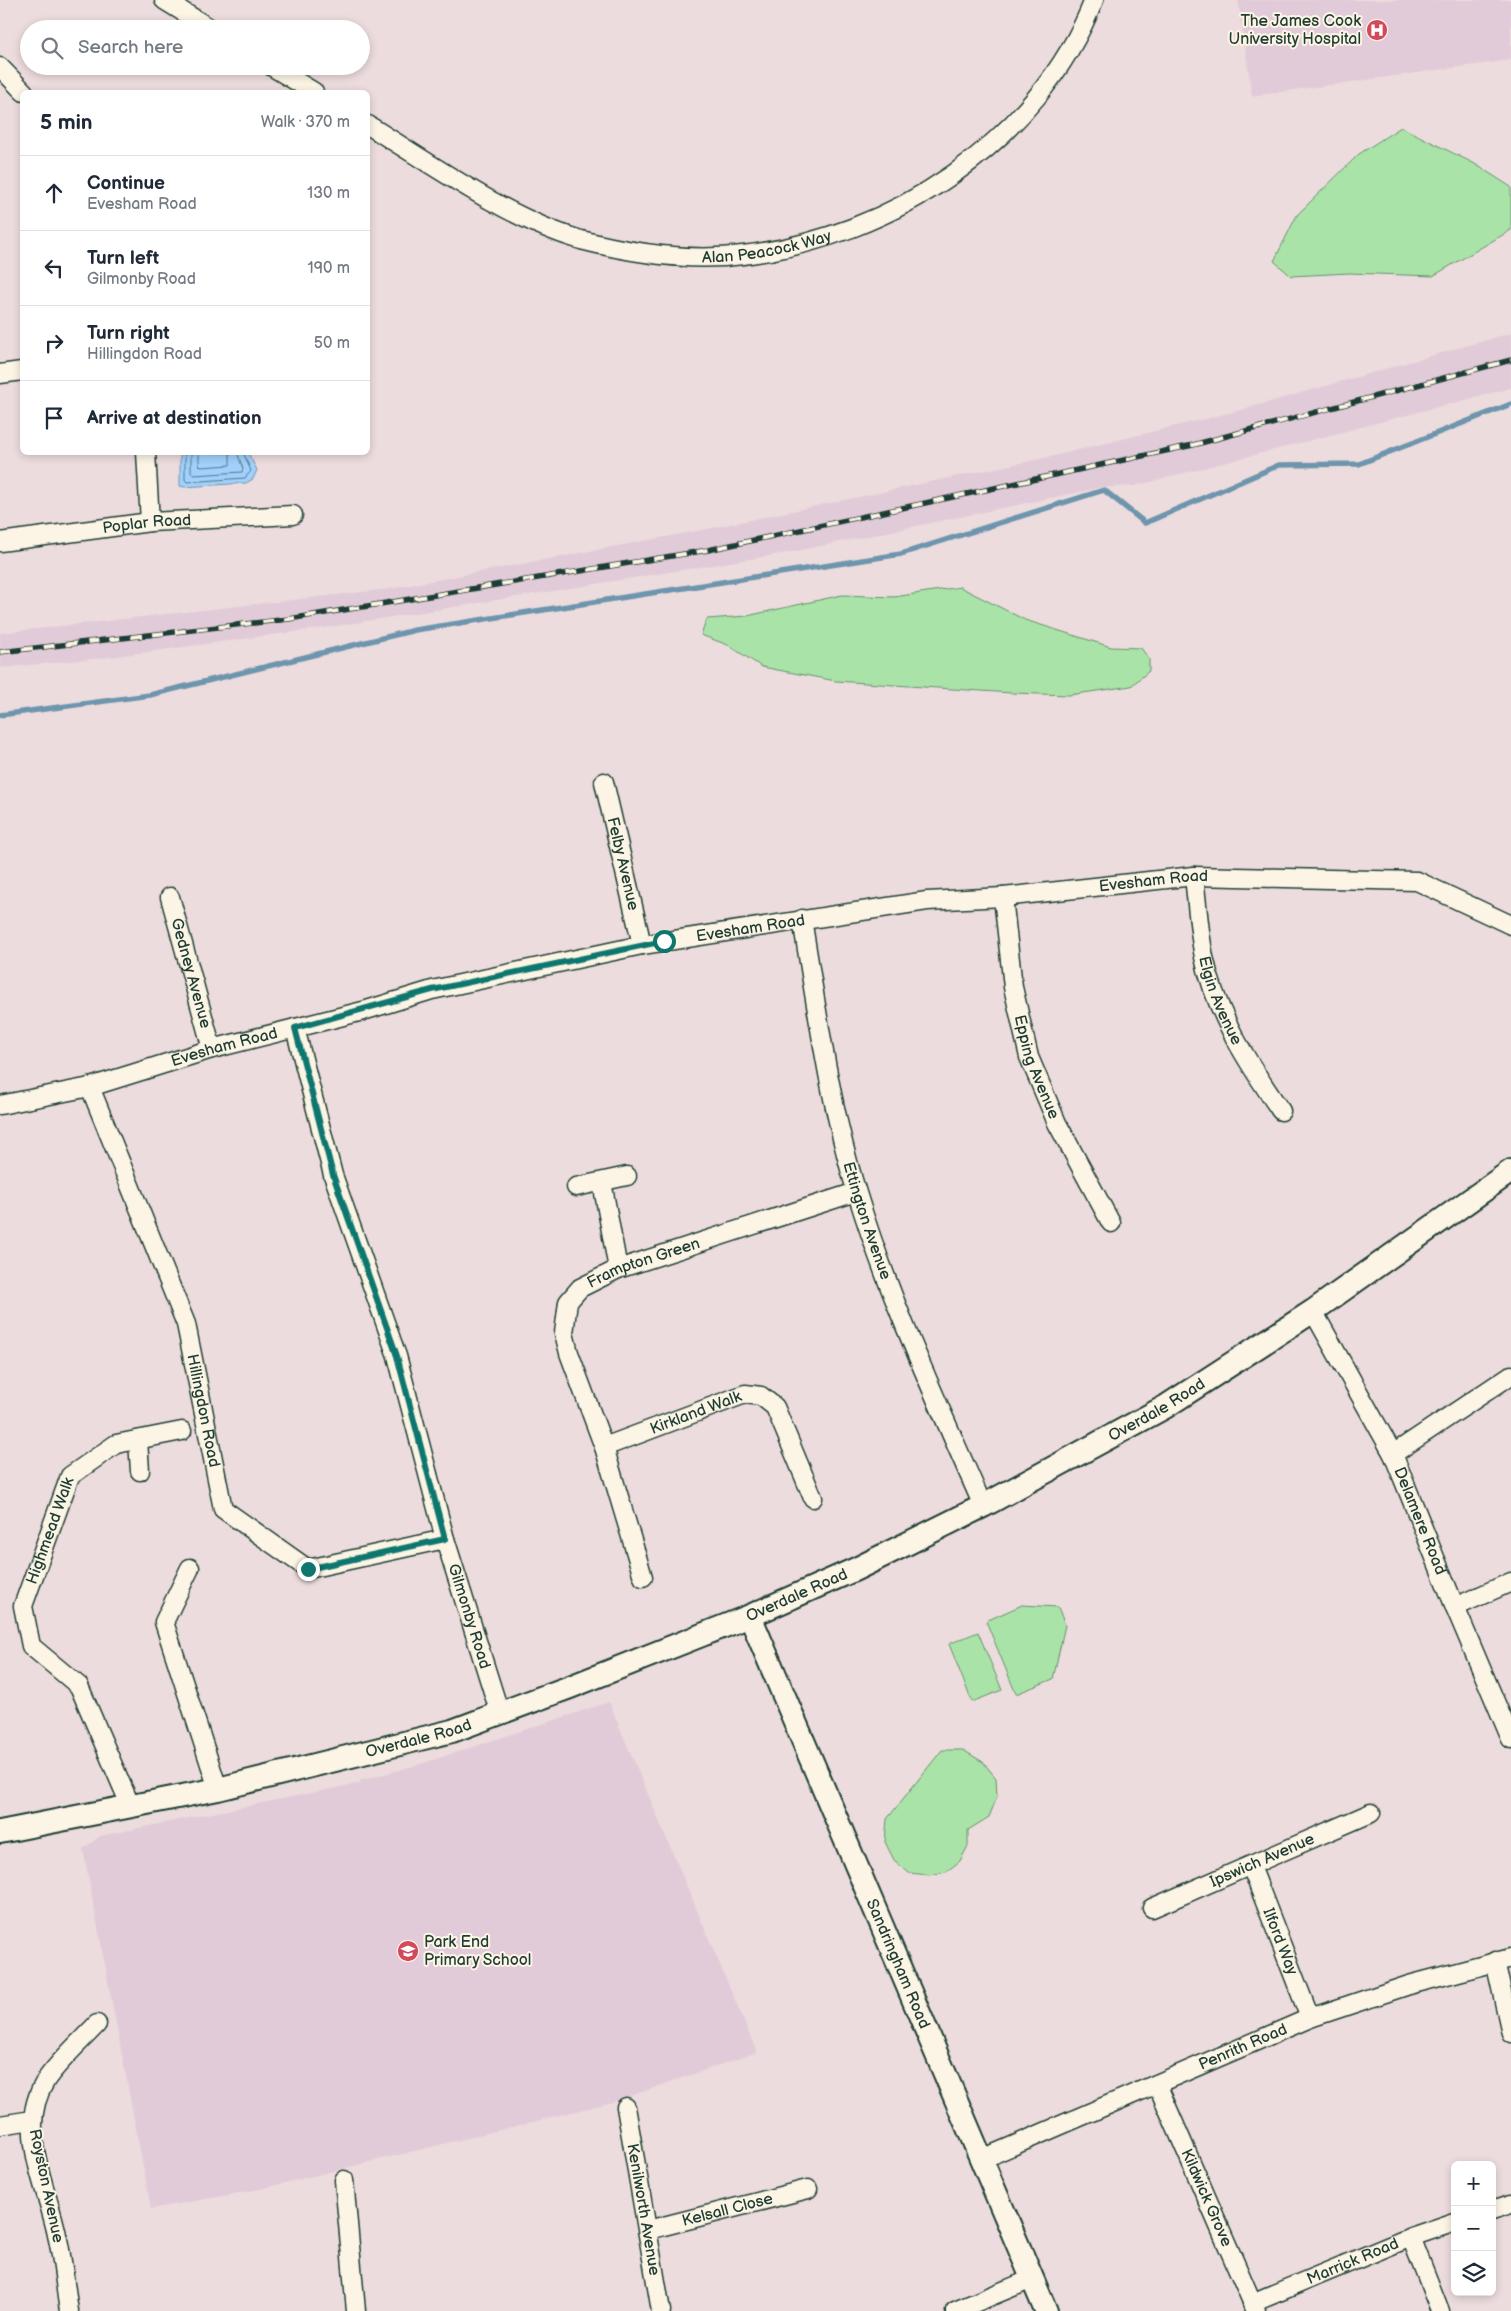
<!DOCTYPE html>
<html lang="en">
<head>
<meta charset="utf-8">
<style>
  :root { --surface:#fff; --page:#f6f6f7; --text:#1f2937; --muted:#747a83; --line:#e0e1e3 }
  body { margin:0; font-family:"Balsamiq Sans",sans-serif; background:var(--page); color:var(--text) }
  .controls { position:absolute; right:15px; bottom:15px; display:grid; overflow:hidden; border-radius:8px; box-shadow:0 2px 8px #0003 }
  .controls button { width:45px; height:45px; display:grid; place-items:center; padding:0; border:0; border-bottom:1px solid var(--line); background:var(--surface); color:var(--text); font:25px sans-serif }
  .stop { position:absolute; width:15px; height:15px; margin:-11px; border:4px solid #0f766e; border-radius:50%; background:#fff }
  .stop.end { background:#0f766e; border-color:#fff; box-shadow:0 1px 5px #0008 }
  .list { margin:0; padding:0; list-style:none }
  h2 { display:flex; justify-content:space-between; align-items:center; height:65px; margin:0; padding:0 20px; font-size:21px }
  h2 small { font-size:16px; font-weight:400; color:var(--muted) }
  .list li { display:grid; grid-template-columns:32px 1fr auto; gap:15px; align-items:center; box-sizing:border-box; height:75px; padding:0 20px; border-top:1px solid var(--line) }
  .list b { display:block; font-size:19px; white-space:nowrap }
  .list p { margin:0; font-size:16px; white-space:nowrap; color:var(--muted) }
  .list em { font-size:16px; font-style:normal; color:var(--muted) }
  .icon { flex:none; width:28px; height:28px; fill:none; stroke:currentColor; stroke-width:2; stroke-linecap:round; stroke-linejoin:round }
  .map { position:relative; flex:none; width:1511px; height:2311px; overflow:hidden }
  .search { position:absolute; background:var(--surface); box-shadow:0 2px 8px #0003; left:20px; top:20px; width:350px; height:55px; display:flex; align-items:center; gap:12px; box-sizing:border-box; padding:0 18px; border-radius:28px; color:var(--muted); font-size:19px }
  .panel { position:absolute; background:var(--surface); box-shadow:0 2px 8px #0003; left:20px; top:90px; width:350px; height:365px; border-radius:8px }
  .map>svg:first-child { display:block }
</style>
</head>
<body>
<div class="map">
<svg width="1511" height="2311" viewBox="0 0 1511 2311">
  <rect width="100%" height="100%" fill="#eddcdd"/>
  <filter id="ink" filterUnits="userSpaceOnUse"><feTurbulence type="fractalNoise" baseFrequency=".02" numOctaves="2"/><feDisplacementMap in="SourceGraphic" scale="10" xChannelSelector="R" yChannelSelector="G"/><feConvolveMatrix kernelMatrix="1 2 1 2 8 2 1 2 1" color-interpolation-filters="sRGB"/></filter>
  <g filter="url(#ink)">
    <path fill="#e2cbd8" d="M1238,0h273v60l-259,36z
      M1511,333v55l-376,98 -36,2 -312,65 -463,75 -221,30 -103,10v-35l388,-44 314,-59 351,-74 188,-46z
      M609,1702l148,350 -144,50 -352,87 -110,20 -68,-360 17,-13 260,-53 -1,-2 68,-19z"/>
    <path fill="#aae3a8" stroke="#64906e" d="M1401,127l74,37 36,23v43l-78,46 -84,-3 -58,3 -17,-15 23,-46 62,-61z
      M960,587l65,33 86,27 30,1 8,11v12l-18,15 -62,9 -58,-2 -175,-12 -74,-14 -34,-22 -27,-10 6,-16 40,-3 95,-21 52,2z
      M1022,1605l36,2 7,18 -12,54 -37,15 -30,-73z
      M978,1632l24,58 -30,12 -23,-58z
      M942,1750h21l20,12 13,16 1,19 -8,20 -21,13v16l-8,15 -14,11 -17,3 -20,-2 -15,-13 -9,-18 2,-23z"/>
    <path fill="#a1d0fd" stroke="#6d95ad" d="M180,453h68l9,17 -4,9 -7,4 -62,4 -4,-1z"/>
    <g fill="none" stroke-linecap="round" stroke-linejoin="round">
      <path stroke="#537884" stroke-width="1" d="M185,452v28l2,2 58,-4 6,-7 -8,-19
        M191,452v21l3,2 48,-3 1,-3 -6,-17
        M199,452v13l2,2 29,-2v-13"/>
      <path stroke="#6d95ad" stroke-width="5.5" d="M0,715l150,-20 265,-65 486,-76 203,-64 41,33 134,-58 80,-1 152,-60"/>
      <g stroke="#1f3d34" stroke-width="21">
        <g id="minor">
          <path d="M164,0l47,29"/>
          <path d="M271,66l43,26"/>
          <path d="M0,67l24,25"/>
          <path id="s1" d="M368,125c63,39 142,95 213,115 51,13 109,22 162,15 149,-18 295,-113 351,-255"/>
          <path d="M0,374l22,-3"/>
          <path d="M146,452l4,70"/>
          <path id="s2" d="M0,542l150,-20 143,-7"/>
          <path id="s3" d="M604,782l38,163"/>
          <path id="s4" d="M1194,876c3,27 5,55 10,81 12,57 44,106 77,154"/>
          <path id="s5" d="M170,897l42,152"/>
          <path id="s6" d="M1003,897l10,90 16,70 28,66 54,100"/>
          <path id="s7" d="M802,919c15,91 28,187 55,274 33,108 81,210 126,313"/>
          <path id="s8" d="M295,1028l38,147 64,181 48,183 55,175"/>
          <path id="s9" d="M90,1087l96,237 37,185 85,60 137,-30"/>
          <path id="s10" d="M0,1105l90,-18 122,-38 151,-38 69,-21 210,-45 285,-44 76,-4 191,-21 223,5 94,44"/>
          <path d="M602,1182l16,87"/>
          <path d="M576,1187l51,-11"/>
          <path id="s11" d="M1313,1311l80,143 62,153 56,132"/>
          <path d="M138,1440l2,31"/>
          <path id="s12" d="M604,1447l141,-53 16,2 14,11 38,91"/>
          <path d="M1393,1454l118,-79"/>
          <path d="M190,1568l-26,54 54,167"/>
          <path id="s13" d="M643,1577l-39,-130 -35,-94 -5,-20 4,-31 12,-14 38,-19 238,-77"/>
          <path d="M1455,1607l56,-25"/>
          <path id="s14" d="M131,1807l-52,-121 -48,-40 -8,-40 47,-130 46,-32 66,-13"/>
          <path id="s15" d="M1251,1866l59,152"/>
          <path id="s16" d="M1152,1908l219,-95"/>
          <path d="M1495,1961l16,72"/>
          <path id="s17" d="M1157,2084l99,227"/>
          <path id="s18" d="M626,2107l35,204"/>
          <path d="M0,2125l32,-5"/>
          <path id="s19" d="M982,2159l328,-141 99,-33 102,-27"/>
          <path d="M344,2180l12,131"/>
          <path d="M1492,2210l19,-6"/>
          <path id="s20" d="M648,2230l160,-41"/>
          <path d="M1411,2237l29,74"/>
          <path id="s21" d="M1252,2303l159,-66 44,-15"/>
          <path d="M69,2311c-4,-25 -6,-51 -12,-76 -10,-50 -42,-106 -11,-155 12,-18 36,-40 51,-56"/>
          <path d="M955,2311l77,-32"/>
        </g>
      </g>
      <g stroke="#1f3d34" stroke-width="26">
        <g id="tertiary">
          <path id="s22" d="M750,1616l296,695"/>
          <path id="s23" d="M0,1832l218,-43 234,-58 118,-44 180,-71 106,-47 127,-63 182,-99 148,-96 198,-140"/>
        </g>
      </g>
      <use href="#minor" stroke="#fcf5e5" stroke-width="18"/>
      <use href="#tertiary" stroke="#fcf5e5" stroke-width="22"/>
      <g stroke="#1f3d34" stroke-width="5.5">
        <path id="rail" d="M0,652l289,-33 419,-69 485,-105 318,-85"/>
      </g>
      <use href="#rail" stroke="#fcf5e5" stroke-width="4" stroke-dasharray="11" stroke-linecap="butt"/>
    </g>
  </g>
  <g fill="none" stroke-linecap="round" stroke-linejoin="round" filter="url(#ink)">
    <path stroke="#0f766e" stroke-width="6" d="M308,1569l137,-30 -48,-183 -64,-181 -38,-147 137,-38 232,-49"/>
  </g>
  <defs>
    <g id="hospital-disc" transform="scale(1.125)"><circle r="9.5" fill="#d1495b" stroke="#fcf5e5"/><path d="M-5-5h3v3.5h4V-5h3V5h-3V1.5h-4V5h-3Z" fill="#fff"/></g>
    <g id="school-disc" transform="scale(1.125)"><circle r="9.5" fill="#d1495b" stroke="#fcf5e5"/><path d="M0-5L7-2L0 1L-7-2ZM-4 1L0 2.5L4 1V4Q0 6-4 4Z" fill="#fff"/></g>
  </defs>
  <g fill-rule="evenodd">
    <use href="#hospital-disc" x="1377" y="30"/>
    <use href="#school-disc" x="408" y="1951"/>
  </g>
  <g text-anchor="middle" dominant-baseline="central" stroke-width="4" stroke-linejoin="round" paint-order="stroke">
    <g font-size="16" fill="#1f3d34" stroke="#fcf5e5" text-anchor="end">
      <text x="1361" y="21">The James Cook<tspan x="1361" dy="18">University Hospital</tspan></text>
      <text x="424" y="1942" text-anchor="start">Park End<tspan x="424" dy="18">Primary School</tspan></text>
    </g>
    <g font-size="16" fill="#1f3d34" stroke="#fcf5e5">
      <text stroke="none"><textPath href="#s1" startOffset="431">Alan Peacock Way</textPath></text>
      <text stroke="none"><textPath href="#s2" startOffset="148">Poplar Road</textPath></text>
      <text stroke="none"><textPath href="#s3" startOffset="84">Felby Avenue</textPath></text>
      <text stroke="none"><textPath href="#s10" startOffset="1178">Evesham Road</textPath></text>
      <text stroke="none"><textPath href="#s10" startOffset="772">Evesham Road</textPath></text>
      <text stroke="none"><textPath href="#s5" startOffset="79">Gedney Avenue</textPath></text>
      <text stroke="none"><textPath href="#s4" startOffset="128">Elgin Avenue</textPath></text>
      <text stroke="none"><textPath href="#s10" startOffset="232">Evesham Road</textPath></text>
      <text stroke="none"><textPath href="#s6" startOffset="174">Epping Avenue</textPath></text>
      <text stroke="none"><textPath href="#s7" startOffset="309">Ettington Avenue</textPath></text>
      <text stroke="none"><textPath href="#s13" startOffset="375">Frampton Green</textPath></text>
      <text stroke="none"><textPath href="#s23" startOffset="1239">Overdale Road</textPath></text>
      <text stroke="none"><textPath href="#s9" startOffset="344">Hillingdon Road</textPath></text>
      <text stroke="none"><textPath href="#s12" startOffset="98">Kirkland Walk</textPath></text>
      <text stroke="none"><textPath href="#s11" startOffset="236">Delamere Road</textPath></text>
      <text stroke="none"><textPath href="#s14" startOffset="315">Highmead Walk</textPath></text>
      <text stroke="none"><textPath href="#s23" startOffset="834">Overdale Road</textPath></text>
      <text stroke="none"><textPath href="#s8" startOffset="614">Gilmonby Road</textPath></text>
      <text stroke="none"><textPath href="#s23" startOffset="429">Overdale Road</textPath></text>
      <text stroke="none"><textPath href="#s16" startOffset="120">Ipswich Avenue</textPath></text>
      <text stroke="none"><textPath href="#s15" startOffset="81">Ilford Way</textPath></text>
      <text stroke="none"><textPath href="#s22" startOffset="378">Sandringham Road</textPath></text>
      <text stroke="none"><textPath href="#s19" startOffset="284">Penrith Road</textPath></text>
      <text transform="translate(46 2186) rotate(78)">Royston Avenue</text>
      <text stroke="none"><textPath href="#s17" startOffset="124">Kildwick Grove</textPath></text>
      <text stroke="none"><textPath href="#s18" startOffset="104">Kenilworth Avenue</textPath></text>
      <text stroke="none"><textPath href="#s20" startOffset="82">Kelsall Close</textPath></text>
      <text stroke="none"><textPath href="#s21" startOffset="109">Marrick Road</textPath></text>
    </g>
  </g>
</svg>
<div class="controls">
<button>+</button>
<button>−</button>
<button><svg class="icon" aria-label="layers" viewBox="0 0 24 24"><path d="M12 4l9 5-9 5-9-5zM3 14l9 5 9-5"/></svg></button>
</div>
<div class="stop" style="left:664px;top:941px"></div>
<div class="stop end" style="left:308px;top:1569px"></div>
<div class="search"><svg class="icon" aria-label="search" viewBox="0 0 24 24"><circle cx="10" cy="10" r="6"/><path d="M15 15l6 6"/></svg>Search here</div>
<section class="panel">
<h2>5 min<small>Walk · 370 m</small></h2>
<ul class="list">
<li><svg class="icon" aria-label="ahead" viewBox="0 0 24 24"><path d="M12 20V5M6 11l6-6 6 6"/></svg><div><b>Continue</b><p>Evesham Road</p></div><em>130 m</em></li>
<li><svg class="icon" aria-label="left" viewBox="0 0 24 24"><path d="M17 20v-9H6M10 6l-5 5 5 5"/></svg><div><b>Turn left</b><p>Gilmonby Road</p></div><em>190 m</em></li>
<li><svg class="icon" aria-label="right" viewBox="0 0 24 24"><path d="M7 20v-9h11M14 6l5 5-5 5"/></svg><div><b>Turn right</b><p>Hillingdon Road</p></div><em>50 m</em></li>
<li><svg class="icon" aria-label="arrive" viewBox="0 0 24 24"><path d="M6 21V4h12l-3 4 3 4H6"/></svg><div><b>Arrive at destination</b></div></li>
</ul>
</section>
</div>
</body>
</html>
